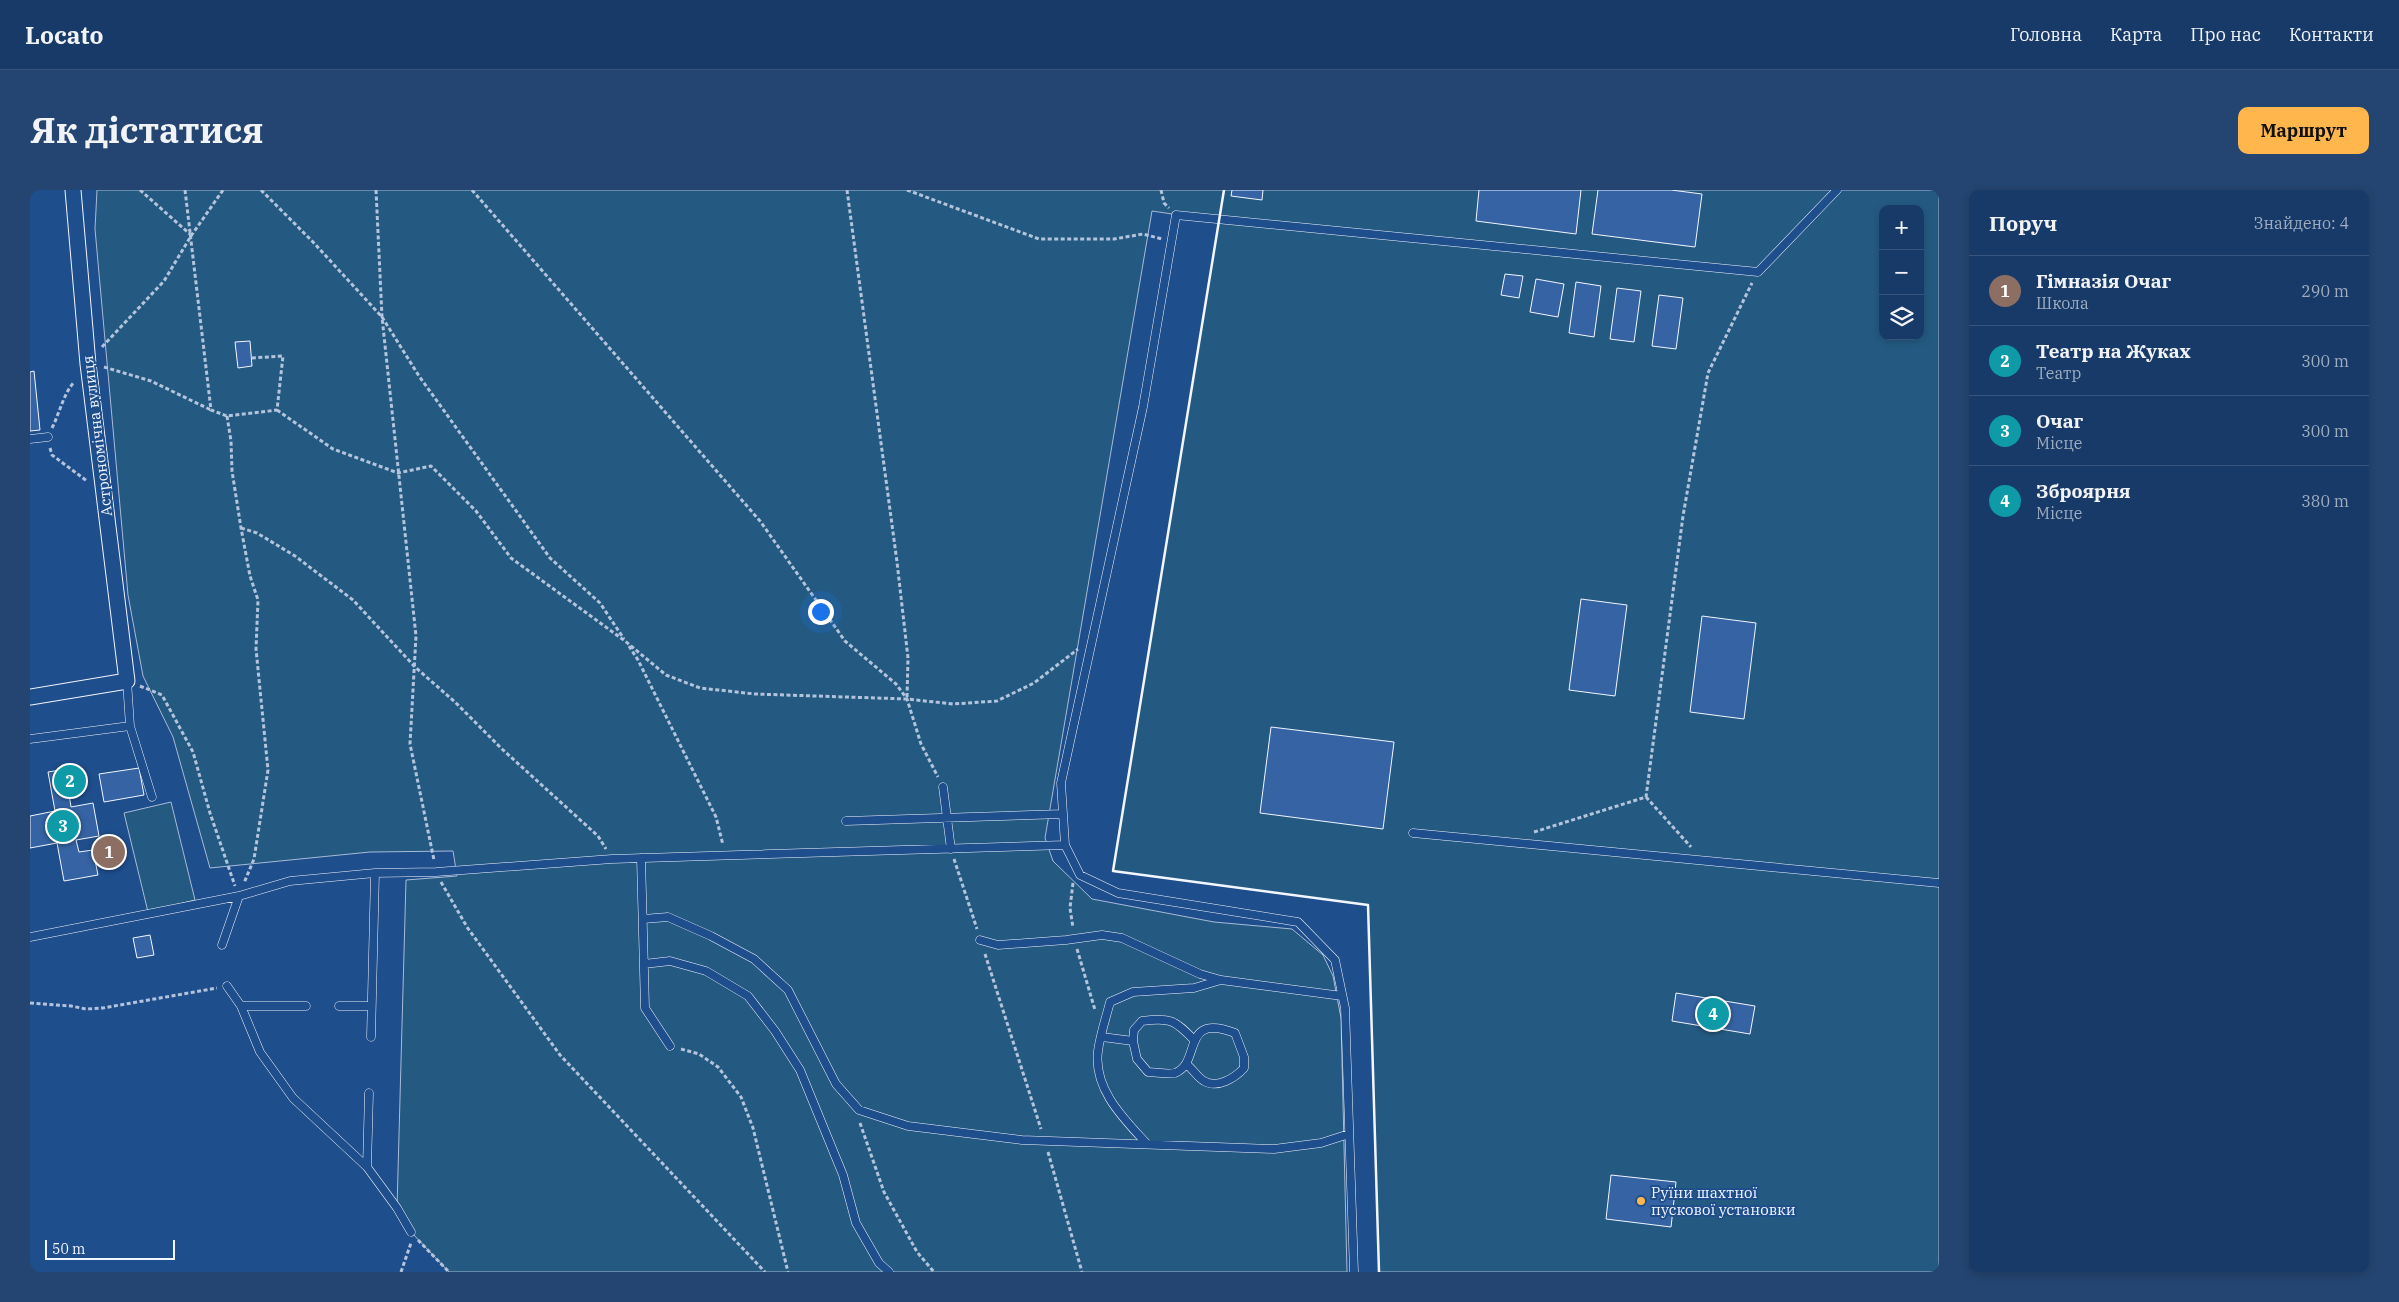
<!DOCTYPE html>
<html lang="uk">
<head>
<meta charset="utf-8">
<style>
  :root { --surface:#173a69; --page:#244571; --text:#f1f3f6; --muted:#9eadc0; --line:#36547d; --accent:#ffb74d }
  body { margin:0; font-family:"IBM Plex Serif",serif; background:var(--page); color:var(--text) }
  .controls { position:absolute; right:15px; top:15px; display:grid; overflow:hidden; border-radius:10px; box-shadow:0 2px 8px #0003 }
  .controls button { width:45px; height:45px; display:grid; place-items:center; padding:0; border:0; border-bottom:1px solid var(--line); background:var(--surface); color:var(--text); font:25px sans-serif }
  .scale { position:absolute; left:15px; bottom:12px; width:130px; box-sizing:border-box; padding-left:5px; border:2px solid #f2f6ff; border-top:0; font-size:14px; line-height:18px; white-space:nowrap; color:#f2f6ff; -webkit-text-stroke:4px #1f4e8c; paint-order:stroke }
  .you { position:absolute; left:790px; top:421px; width:18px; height:18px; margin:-12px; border:4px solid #fff; border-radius:50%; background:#1a73e8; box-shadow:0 0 0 8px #1a73e833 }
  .badge { display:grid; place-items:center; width:32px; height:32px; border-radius:50%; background:var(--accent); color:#fff; font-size:16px; font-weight:700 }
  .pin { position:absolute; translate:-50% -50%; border:2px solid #fff; box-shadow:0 1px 5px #0006 }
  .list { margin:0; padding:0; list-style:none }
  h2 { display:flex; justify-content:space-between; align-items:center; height:65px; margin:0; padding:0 20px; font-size:21px }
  h2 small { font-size:16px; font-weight:400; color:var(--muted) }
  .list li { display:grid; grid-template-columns:32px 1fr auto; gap:15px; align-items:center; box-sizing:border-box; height:70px; padding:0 20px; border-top:1px solid var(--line) }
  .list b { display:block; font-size:19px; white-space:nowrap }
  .list p { margin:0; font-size:16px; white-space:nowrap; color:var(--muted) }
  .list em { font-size:16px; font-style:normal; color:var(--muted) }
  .icon { flex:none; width:28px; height:28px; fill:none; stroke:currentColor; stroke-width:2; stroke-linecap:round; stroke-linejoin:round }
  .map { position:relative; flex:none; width:1909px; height:1082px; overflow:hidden; border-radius:10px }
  header { display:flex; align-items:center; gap:30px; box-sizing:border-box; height:70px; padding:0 25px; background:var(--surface); border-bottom:1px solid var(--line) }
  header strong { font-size:24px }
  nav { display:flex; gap:28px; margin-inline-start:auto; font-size:18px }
  .intro { display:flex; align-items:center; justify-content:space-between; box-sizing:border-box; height:120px; padding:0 30px }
  h1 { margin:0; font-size:35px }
  .button { padding:12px 22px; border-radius:10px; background:var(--accent); color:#111; font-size:18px; font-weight:700 }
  main { display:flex; gap:30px; padding:0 30px }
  aside { flex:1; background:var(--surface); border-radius:10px; box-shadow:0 2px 8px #0003 }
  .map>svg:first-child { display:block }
</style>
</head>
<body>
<header>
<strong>Locato</strong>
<nav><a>Головна</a><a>Карта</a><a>Про нас</a><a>Контакти</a></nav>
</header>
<div class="intro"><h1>Як дістатися</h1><a class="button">Маршрут</a></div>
<main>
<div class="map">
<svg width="1909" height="1082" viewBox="0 0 1909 1082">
  <rect width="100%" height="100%" fill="#1f4e8c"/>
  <path fill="#245a82" stroke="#a8bbd7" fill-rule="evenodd" d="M67,0h1842v1082h-560l-11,-367 -255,-34 106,-650 -67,-10 -107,627 8,23 39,38 122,23 78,7 31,26 10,21 8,42 6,254h-898l-38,-40 -14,-24 9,-328 51,-4 -4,-25 -83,1 -160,16 -37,-131 -30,-61 -15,-81 -33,-366zM1853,19h37v127h-37z
    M141,612l24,98 -47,12 -24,-99z"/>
  <path fill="#3563a3" stroke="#f2f6ff" d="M1202,0h31l-1,10 -31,-4z
    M1449,0h102l-5,44 -100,-13z
    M1568,0h73l31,4 -7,53 -103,-13z
    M1475,84l18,2 -4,22 -18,-3z
    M1506,89l28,5 -6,33 -28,-5z
    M1546,92l25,4 -7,51 -25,-4z
    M1587,98l24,3 -7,51 -24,-3z
    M1629,105l24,3 -7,51 -24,-3z
    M220,151l2,25 -14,2 -3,-26z
    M4,181l6,59 -10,1v-59z
    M1551,409l46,6 -12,91 -46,-6z
    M1672,426l54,7 -12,96 -54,-7z
    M1241,537l123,15 -11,87 -123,-16z
    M48,577l4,25 -13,2 2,13 22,-4 6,33 -23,4 3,12 14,-2 5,25 -34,6 -7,-38 -27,5v-32l25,-5 -7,-39z
    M109,578l5,27 -40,7 -5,-28z
    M120,745l4,20 -17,3 -4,-20z
    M1646,803l79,13 -5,28 -78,-13z
    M1581,985l65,7 -5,45 -65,-8z"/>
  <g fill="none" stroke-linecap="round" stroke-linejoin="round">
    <g stroke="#f2f6ff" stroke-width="9">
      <path id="service" d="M0,249l18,-2
        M97,491l3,45
        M0,549l100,-13 22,71
        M913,597l8,62
        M816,631l217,-7
        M1383,643l526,50
        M611,668l4,150 25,38
        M613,729l25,-2 43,19 43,23 34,31 48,94 23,26 49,16 114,14 252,9 47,-6 28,-9
        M0,747l209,-41
        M950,750l18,5 68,-5 36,-5 20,3 78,36 21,6
        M192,755l17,-49 51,-15 85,-8 61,-1 176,-13 453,-14
        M614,774l26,-3 36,10 42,25 27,35 25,39 43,105 13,48 23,40 10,9
        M197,796l14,20 19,46 33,46 74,69 30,41 14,24
        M211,816h65
        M309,816h32
        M341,847l4,-164
        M1072,847l31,4 1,-11 8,-9c28,-4 33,-1 52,19
        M1103,851l4,18 11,13c8,0 19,3 27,1 27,-10 5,-61 60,-40l9,24v11c-9,10 -27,21 -40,13 -6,-3 -11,-12 -18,-17
        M1117,954c-23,-25 -54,-55 -49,-93 2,-16 8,-33 12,-49l23,-10 61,-4 27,-8 121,16
        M337,977l2,-74
        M1324,1082l-9,-264 -10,-48 -37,-38 -180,-29 -38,-18 -15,-30 -4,-62 82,-376 33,-192 582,57 79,-82"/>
    </g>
    <g stroke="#f2f6ff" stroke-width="17">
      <path id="minor" d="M0,507l97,-16 -39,-317 -15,-174"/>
    </g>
    <path stroke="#b3c4dc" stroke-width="3" stroke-dasharray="4 2.5" stroke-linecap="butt" d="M110,0l51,45
      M155,0l26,220 16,6 50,-6 6,-54 -32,2
      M231,0l52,52 69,75 37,59 131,182 50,45 24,36
      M346,0l6,127 34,319 -6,108 24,116
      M442,0l288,331 85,120 51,43 11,15 14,45 17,33
      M817,0l50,372 11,96 -1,40
      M877,0l132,49h75l29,-5 19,5
      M1131,0l3,13 5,5
      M72,157l62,-66 27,-45 32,-46
      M74,177l47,14 60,29
      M247,220l56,39 65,24 33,-7 45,45 35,47 114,83 41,34 34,13 55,6 152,5 46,5 44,-3 37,-18 44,-34
      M197,226l4,25 1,30 9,57 9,48 8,24 -2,49 12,121 -14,89 -10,24
      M22,238c8,-16 11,-33 22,-46
      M20,258l2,7 35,26
      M211,338l16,5 38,23 58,44 62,67 40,35 47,47 96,87 8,13
      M599,456l9,14 78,157 7,28
      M110,496l22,9 31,57 17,61 25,73
      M1616,607l45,50
      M1504,642l112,-35 37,-281 25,-143 44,-90
      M924,669l23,70
      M411,692l26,45 93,128 205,217
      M1043,693l-3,25 3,20
      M1047,759l18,61
      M955,764l56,175
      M0,813l41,3 15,3 17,-1 114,-20
      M651,859l18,5 19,13 23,30 12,31 35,144
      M830,933l24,69 33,60 17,20
      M1018,962l34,120
      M388,1050l31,32
      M371,1082l10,-29"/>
    <use href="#service" stroke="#1f4e8c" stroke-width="8"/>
    <use href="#minor" stroke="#1f4e8c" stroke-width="15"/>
    <path stroke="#f2f6ff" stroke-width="2.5" d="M1194,0l-111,681 255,34 11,367"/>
  </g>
  <circle fill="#ffb74d" stroke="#1f4e8c" stroke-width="2" cx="1611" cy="1011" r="5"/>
  <g text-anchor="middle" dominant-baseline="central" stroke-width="4" stroke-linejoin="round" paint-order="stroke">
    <g font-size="15" fill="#f2f6ff" stroke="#1f4e8c">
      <text transform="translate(67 246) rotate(-97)">Астрономічна вулиця</text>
    </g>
    <g font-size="15" fill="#f2f6ff" stroke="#1f4e8c" text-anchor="start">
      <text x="1621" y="1002">Руїни шахтної<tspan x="1621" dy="17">пускової установки</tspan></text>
    </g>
  </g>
</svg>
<div class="controls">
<button>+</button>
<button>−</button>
<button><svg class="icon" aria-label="layers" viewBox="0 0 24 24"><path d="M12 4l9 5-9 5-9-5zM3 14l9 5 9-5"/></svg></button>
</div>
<div class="scale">50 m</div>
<div class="you"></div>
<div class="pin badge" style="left:79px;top:662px;background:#8d6e63">1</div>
<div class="pin badge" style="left:40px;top:591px;background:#0f9aa8">2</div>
<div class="pin badge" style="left:33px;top:636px;background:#0f9aa8">3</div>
<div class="pin badge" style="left:1683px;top:824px;background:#0f9aa8">4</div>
</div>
<aside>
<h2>Поруч<small>Знайдено: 4</small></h2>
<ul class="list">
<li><span class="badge" style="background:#8d6e63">1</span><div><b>Гімназія Очаг</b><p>Школа</p></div><em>290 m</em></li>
<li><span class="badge" style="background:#0f9aa8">2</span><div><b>Театр на Жуках</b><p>Театр</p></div><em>300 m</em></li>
<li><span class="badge" style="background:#0f9aa8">3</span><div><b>Очаг</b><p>Місце</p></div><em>300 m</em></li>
<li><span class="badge" style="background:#0f9aa8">4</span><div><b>Зброярня</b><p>Місце</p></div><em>380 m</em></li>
</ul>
</aside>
</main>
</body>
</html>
